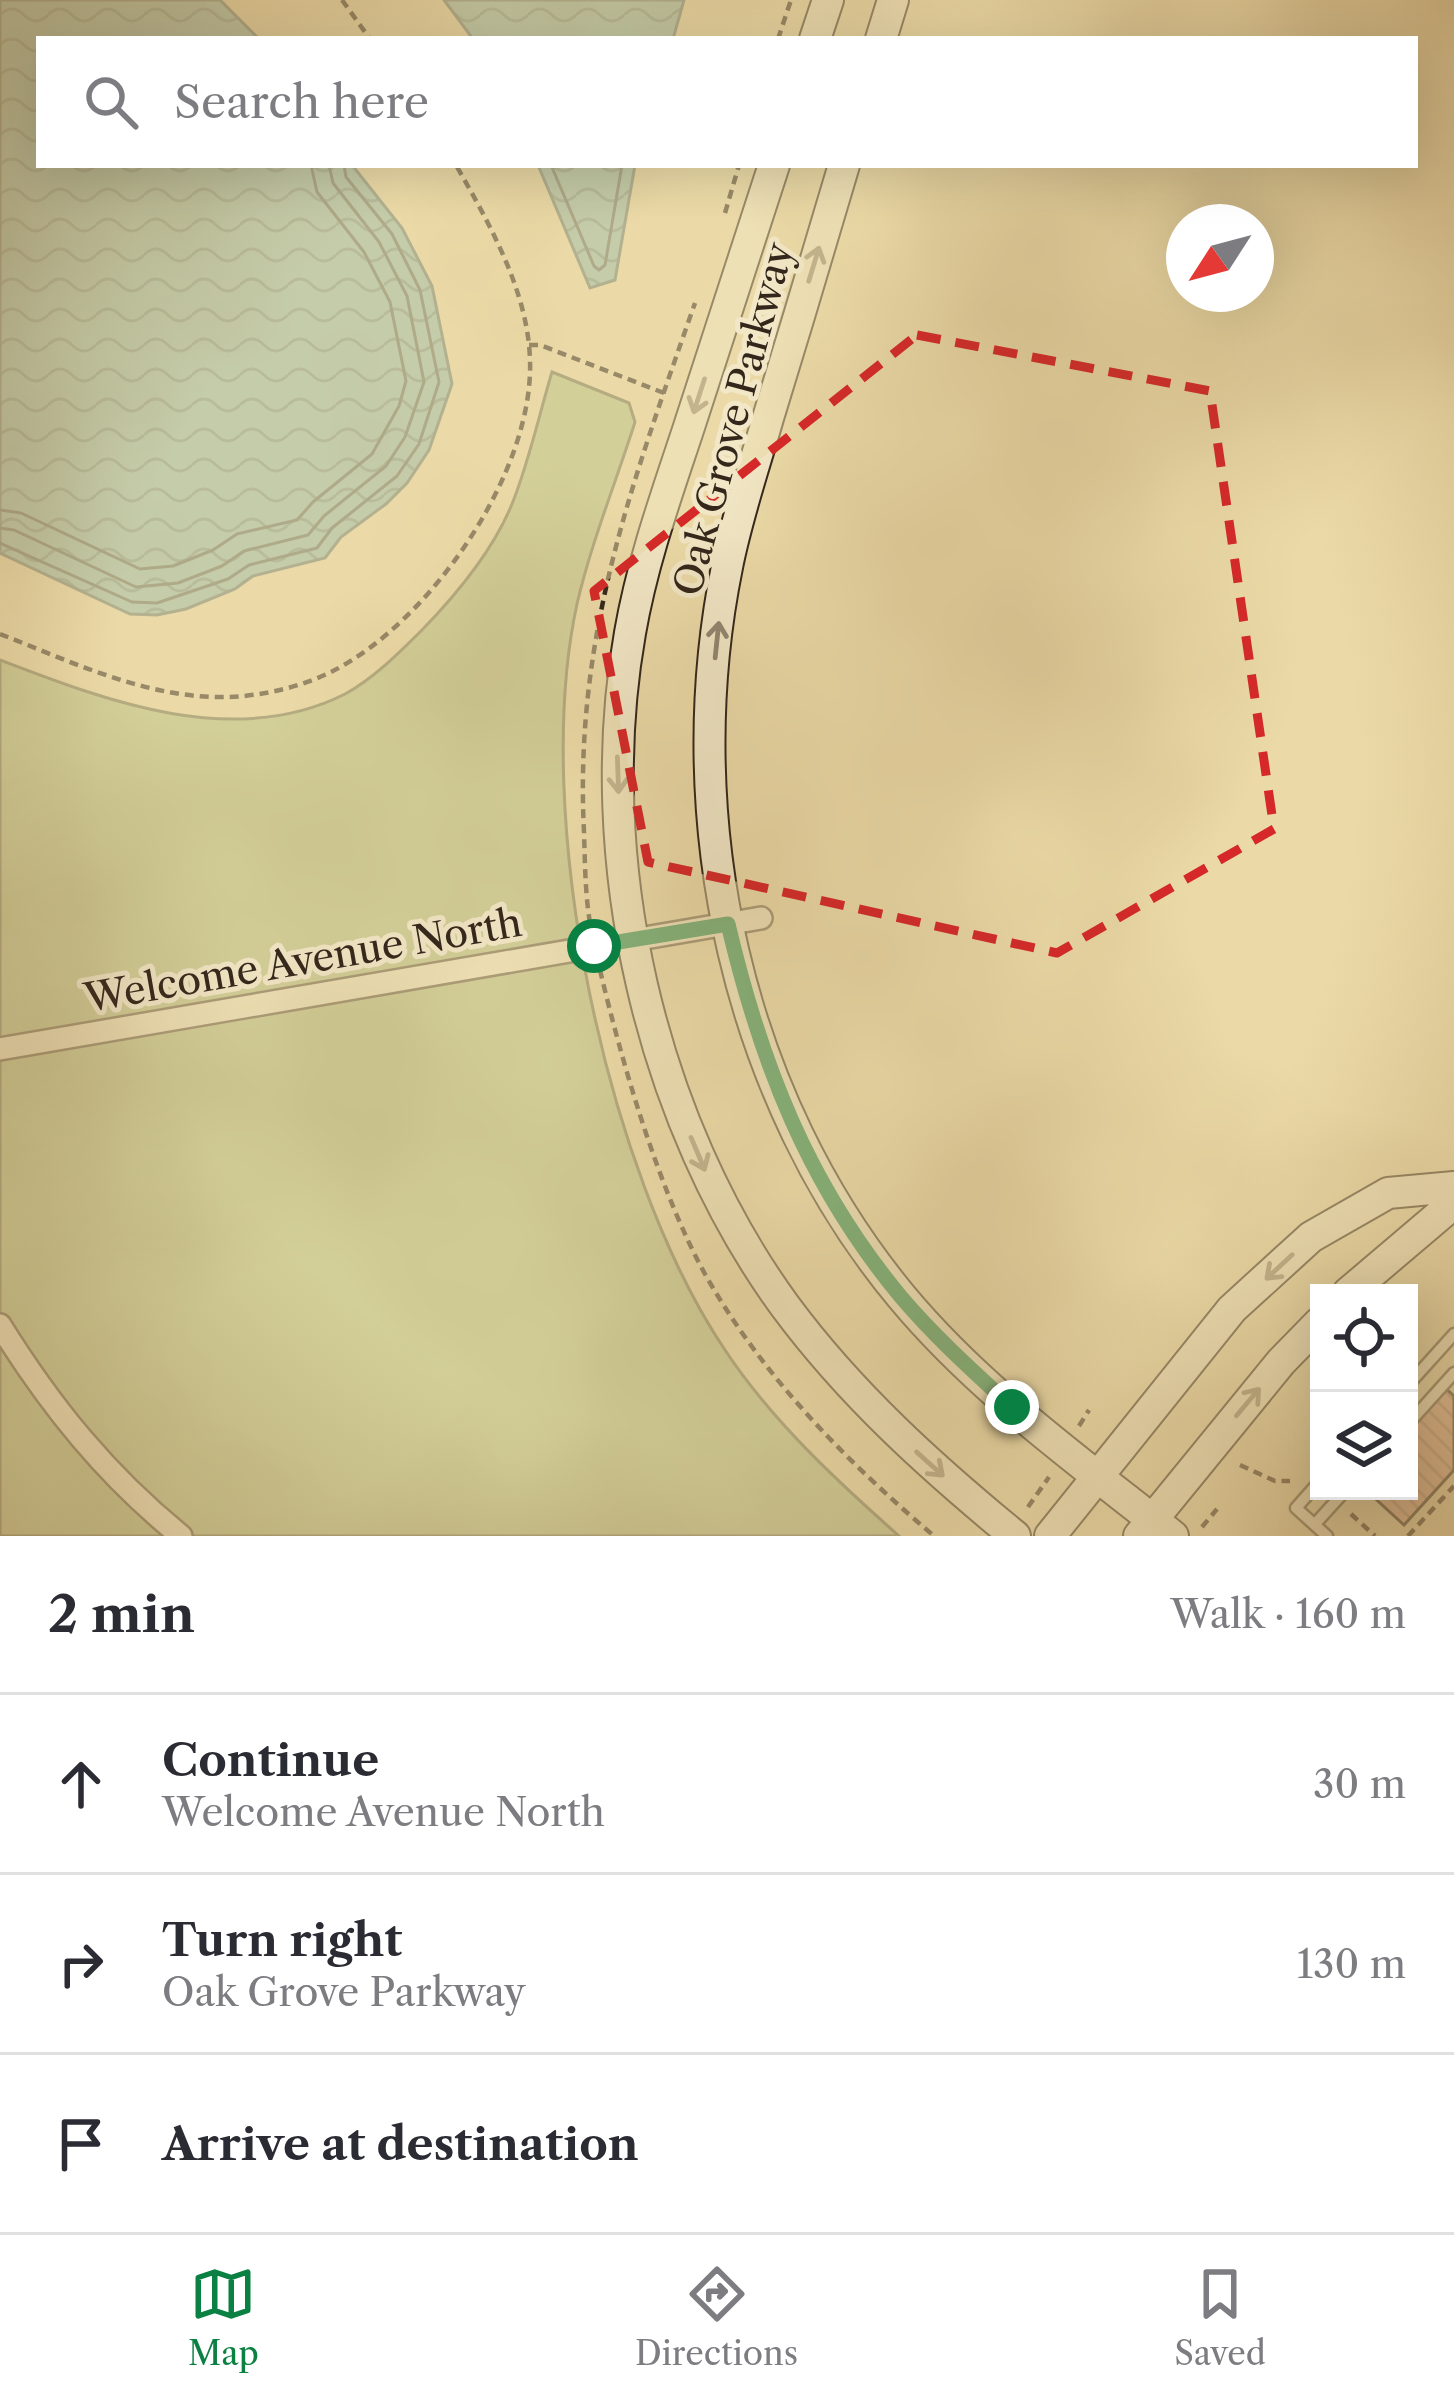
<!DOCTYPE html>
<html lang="en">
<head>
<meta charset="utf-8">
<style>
  :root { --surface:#fff; --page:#f7f7f7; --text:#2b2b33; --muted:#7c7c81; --line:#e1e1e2; --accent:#0b8043 }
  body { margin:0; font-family:"Libre Caslon Text",serif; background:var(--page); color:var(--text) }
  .controls { position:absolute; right:36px; bottom:36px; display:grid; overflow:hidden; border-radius:0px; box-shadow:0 12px 48px #0002 }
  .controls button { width:108px; height:108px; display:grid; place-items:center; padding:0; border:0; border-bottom:3px solid var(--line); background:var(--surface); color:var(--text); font:60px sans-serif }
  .compass { position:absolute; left:1166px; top:204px; width:108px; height:108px; border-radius:50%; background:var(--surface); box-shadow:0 12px 48px #0002; rotate:234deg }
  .stop { position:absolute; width:36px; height:36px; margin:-27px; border:9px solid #0b8043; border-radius:50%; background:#fff }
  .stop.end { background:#0b8043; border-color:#fff; box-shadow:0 3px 12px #0008 }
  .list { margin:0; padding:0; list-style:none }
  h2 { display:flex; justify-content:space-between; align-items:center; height:156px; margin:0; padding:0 48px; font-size:51px }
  h2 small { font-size:39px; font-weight:400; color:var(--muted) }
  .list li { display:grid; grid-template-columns:78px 1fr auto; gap:36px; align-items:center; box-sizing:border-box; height:180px; padding:0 48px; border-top:3px solid var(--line) }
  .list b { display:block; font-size:45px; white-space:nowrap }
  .list p { margin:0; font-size:39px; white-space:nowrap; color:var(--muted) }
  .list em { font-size:39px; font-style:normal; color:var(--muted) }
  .icon { flex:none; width:66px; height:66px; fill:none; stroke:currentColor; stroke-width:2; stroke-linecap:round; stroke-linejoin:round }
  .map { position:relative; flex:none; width:1454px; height:1536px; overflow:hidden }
  .search { position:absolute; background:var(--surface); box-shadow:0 12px 48px #0002; left:36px; right:36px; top:36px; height:132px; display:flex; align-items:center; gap:30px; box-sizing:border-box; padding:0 42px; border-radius:0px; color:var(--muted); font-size:45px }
  .sheet { height:696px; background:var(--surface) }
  nav { display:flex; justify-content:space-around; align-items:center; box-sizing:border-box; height:168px; border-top:3px solid var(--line); background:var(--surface); font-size:33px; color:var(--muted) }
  nav a { display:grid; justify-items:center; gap:6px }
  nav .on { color:var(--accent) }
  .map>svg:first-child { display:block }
</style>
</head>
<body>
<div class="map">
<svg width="1454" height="1536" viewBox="0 0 1454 1536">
  <defs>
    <pattern id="water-waves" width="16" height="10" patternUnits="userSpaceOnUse" patternTransform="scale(3)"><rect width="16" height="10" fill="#98baab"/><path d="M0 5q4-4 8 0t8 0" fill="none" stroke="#7d978a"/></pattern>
    <pattern id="building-back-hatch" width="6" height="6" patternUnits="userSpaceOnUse" patternTransform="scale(3)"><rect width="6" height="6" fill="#e1a88d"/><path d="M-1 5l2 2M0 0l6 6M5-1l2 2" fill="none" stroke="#b78972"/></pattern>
  </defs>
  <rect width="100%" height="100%" fill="#ebdaa7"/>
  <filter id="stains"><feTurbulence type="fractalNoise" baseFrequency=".00167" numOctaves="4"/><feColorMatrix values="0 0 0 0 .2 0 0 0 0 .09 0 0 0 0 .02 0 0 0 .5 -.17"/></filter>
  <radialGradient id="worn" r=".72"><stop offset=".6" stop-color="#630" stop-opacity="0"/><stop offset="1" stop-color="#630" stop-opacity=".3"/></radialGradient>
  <path fill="#b7c088" stroke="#757352" stroke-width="3" d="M552,372l77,31 6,19c-19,60 -44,121 -58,182 -46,210 28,568 148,746 47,71 111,130 174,186h-899v-876c107,41 234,90 345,34 28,-15 55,-42 77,-64 35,-36 71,-79 90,-126 17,-42 27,-89 40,-132z"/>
  <path fill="url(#water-waves)" stroke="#707f71" stroke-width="3" d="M0,0h220l39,39h-220v126h313l50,63 30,58 20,98 -23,66 -22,33 -21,21 -45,33 -16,21 -72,18 -18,13 -49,20 -29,6 -27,-1 -130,-61z
    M444,0h240l-11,39h-200z
    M538,165h97l-20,115 -25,8z"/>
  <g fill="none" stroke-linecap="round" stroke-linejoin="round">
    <path stroke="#667063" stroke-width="3" d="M551,165l43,101 5,4 6,-5 17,-100
      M0,510l21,3 119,56 33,-3 40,-16 24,-16 60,-14 16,-18 59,-48 27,-48 7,-25 -16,-79 -26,-50 -47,-60 -6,-27
      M0,528l14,2 122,57 42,-4 44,-17 22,-15 64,-16 16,-19 62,-50 19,-29 19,-55 -17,-86 -28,-54 -46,-59 -4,-18
      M0,543l132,59 25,1 71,-24 21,-14 68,-17 15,-20 65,-52 22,-32 20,-62 -19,-92 -28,-56 -46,-57 -2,-12"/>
  </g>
  <path fill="url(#building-back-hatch)" stroke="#33261b" stroke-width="3" d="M1444,1387l10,9v74l-50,55 -37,-34h42v-66z"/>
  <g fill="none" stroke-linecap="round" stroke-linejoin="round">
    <g stroke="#61533e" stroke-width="15">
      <path id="lane" d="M1409,1384l45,-50
        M1409,1423l45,-50
        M1319,1482l-23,26 31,28
        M1315,1524l30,-33"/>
    </g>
    <g stroke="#61533e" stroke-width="26">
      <path id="street" d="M0,1049l761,-131
        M0,1325c51,82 106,150 181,211"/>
    </g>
    <g stroke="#33261b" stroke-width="34">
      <path id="secondary" d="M815,39l13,-39
        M881,39l12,-39
        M774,165c-29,89 -58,178 -87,268 -22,66 -45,131 -57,200 -40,225 20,488 155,673 65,88 146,161 230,230
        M844,165c-25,84 -50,169 -76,253 -14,49 -31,98 -41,149 -51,251 10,531 174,729 77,93 178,165 272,240
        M1348,1293l106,-90
        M1050,1536l182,-227 79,-72 77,-44 66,-6
        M1139,1536l142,-174 38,-39"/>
    </g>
    <path stroke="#33261b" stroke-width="4.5" stroke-dasharray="9 6" stroke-linecap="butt" d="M342,0l28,39
      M778,39l13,-39
      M725,213l14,-48
      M529,345h11l124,48
      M0,634c72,28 148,65 227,63 36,-1 74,-10 106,-26 98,-50 201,-199 197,-311 -2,-69 -41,-137 -74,-195
      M590,923c-5,-30 -5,-61 -6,-91 -10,-195 48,-349 111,-529
      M600,970c22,93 59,221 105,304 57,102 141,187 229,262
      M1079,1426l10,-16
      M1240,1465l35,16h15
      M1028,1507l21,-30
      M1351,1514l24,22
      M1202,1527l15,-18
      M1408,1536l46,-50"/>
    <use href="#lane" stroke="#f2e7c6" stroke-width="10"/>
    <use href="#street" stroke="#f2e7c6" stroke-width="21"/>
    <use href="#secondary" stroke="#f2e7c6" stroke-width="30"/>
  </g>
  <defs><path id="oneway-shaft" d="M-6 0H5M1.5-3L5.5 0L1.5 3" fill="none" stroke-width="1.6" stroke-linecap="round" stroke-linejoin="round" transform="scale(3)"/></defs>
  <g stroke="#928670">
    <use href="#oneway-shaft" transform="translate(814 264) rotate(-73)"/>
    <use href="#oneway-shaft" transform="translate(699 396) rotate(108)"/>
    <use href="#oneway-shaft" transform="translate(717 640) rotate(-84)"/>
    <use href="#oneway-shaft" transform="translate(618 775) rotate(88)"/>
    <use href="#oneway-shaft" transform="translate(698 1154) rotate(67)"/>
    <use href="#oneway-shaft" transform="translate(1279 1267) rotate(137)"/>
    <use href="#oneway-shaft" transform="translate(1248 1402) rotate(-50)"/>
    <use href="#oneway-shaft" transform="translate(930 1464) rotate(42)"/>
  </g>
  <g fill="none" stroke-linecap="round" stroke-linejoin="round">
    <path stroke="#0b8043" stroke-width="15" d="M594,946l134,-22c33,140 80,261 173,373 34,40 73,75 111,110"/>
  </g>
  <path d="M0 0H1454V1536H0ZM917,335l293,56 64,438 -217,124 -409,-91 -54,-271z" fill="#ebdaa7" fill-opacity=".55" fill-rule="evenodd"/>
  <path fill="none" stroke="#d62828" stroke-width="9" stroke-dasharray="24 15" stroke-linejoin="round" d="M917,335l293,56 64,438 -217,124 -409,-91 -54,-271z"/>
  <g text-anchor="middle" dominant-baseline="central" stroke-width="10" stroke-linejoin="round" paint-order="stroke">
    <g font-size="39" fill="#33261b" stroke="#f2e7c6">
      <text transform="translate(733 419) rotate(-75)">Oak Grove Parkway</text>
      <text transform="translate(303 960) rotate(-10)">Welcome Avenue North</text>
    </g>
  </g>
  <rect width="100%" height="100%" filter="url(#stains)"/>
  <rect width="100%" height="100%" fill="url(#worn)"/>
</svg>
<div class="controls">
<button><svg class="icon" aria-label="locate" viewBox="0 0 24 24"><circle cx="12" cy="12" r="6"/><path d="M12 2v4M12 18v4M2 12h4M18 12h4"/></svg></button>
<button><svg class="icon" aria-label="layers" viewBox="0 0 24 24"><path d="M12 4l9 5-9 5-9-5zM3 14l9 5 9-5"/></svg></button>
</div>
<svg class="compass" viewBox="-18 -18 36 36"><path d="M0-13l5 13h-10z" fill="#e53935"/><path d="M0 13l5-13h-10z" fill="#7c7c81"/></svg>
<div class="stop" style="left:594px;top:946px"></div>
<div class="stop end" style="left:1012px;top:1407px"></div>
<div class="search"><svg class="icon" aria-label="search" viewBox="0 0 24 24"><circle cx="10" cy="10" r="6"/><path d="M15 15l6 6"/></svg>Search here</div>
</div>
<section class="sheet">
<h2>2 min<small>Walk · 160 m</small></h2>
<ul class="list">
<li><svg class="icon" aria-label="ahead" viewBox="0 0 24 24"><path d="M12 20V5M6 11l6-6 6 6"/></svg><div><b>Continue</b><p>Welcome Avenue North</p></div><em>30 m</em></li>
<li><svg class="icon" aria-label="right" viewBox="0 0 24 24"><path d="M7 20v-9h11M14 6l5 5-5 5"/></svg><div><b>Turn right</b><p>Oak Grove Parkway</p></div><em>130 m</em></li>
<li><svg class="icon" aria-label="arrive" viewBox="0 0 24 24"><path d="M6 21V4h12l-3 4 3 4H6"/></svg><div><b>Arrive at destination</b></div></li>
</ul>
</section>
<nav>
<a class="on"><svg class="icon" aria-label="map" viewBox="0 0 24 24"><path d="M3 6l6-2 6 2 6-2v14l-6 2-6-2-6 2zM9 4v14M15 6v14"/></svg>Map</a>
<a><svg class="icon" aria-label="directions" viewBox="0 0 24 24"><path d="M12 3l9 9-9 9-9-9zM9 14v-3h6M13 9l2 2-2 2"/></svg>Directions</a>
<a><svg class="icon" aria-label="saved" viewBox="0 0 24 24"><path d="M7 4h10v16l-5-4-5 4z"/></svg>Saved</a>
</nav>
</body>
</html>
